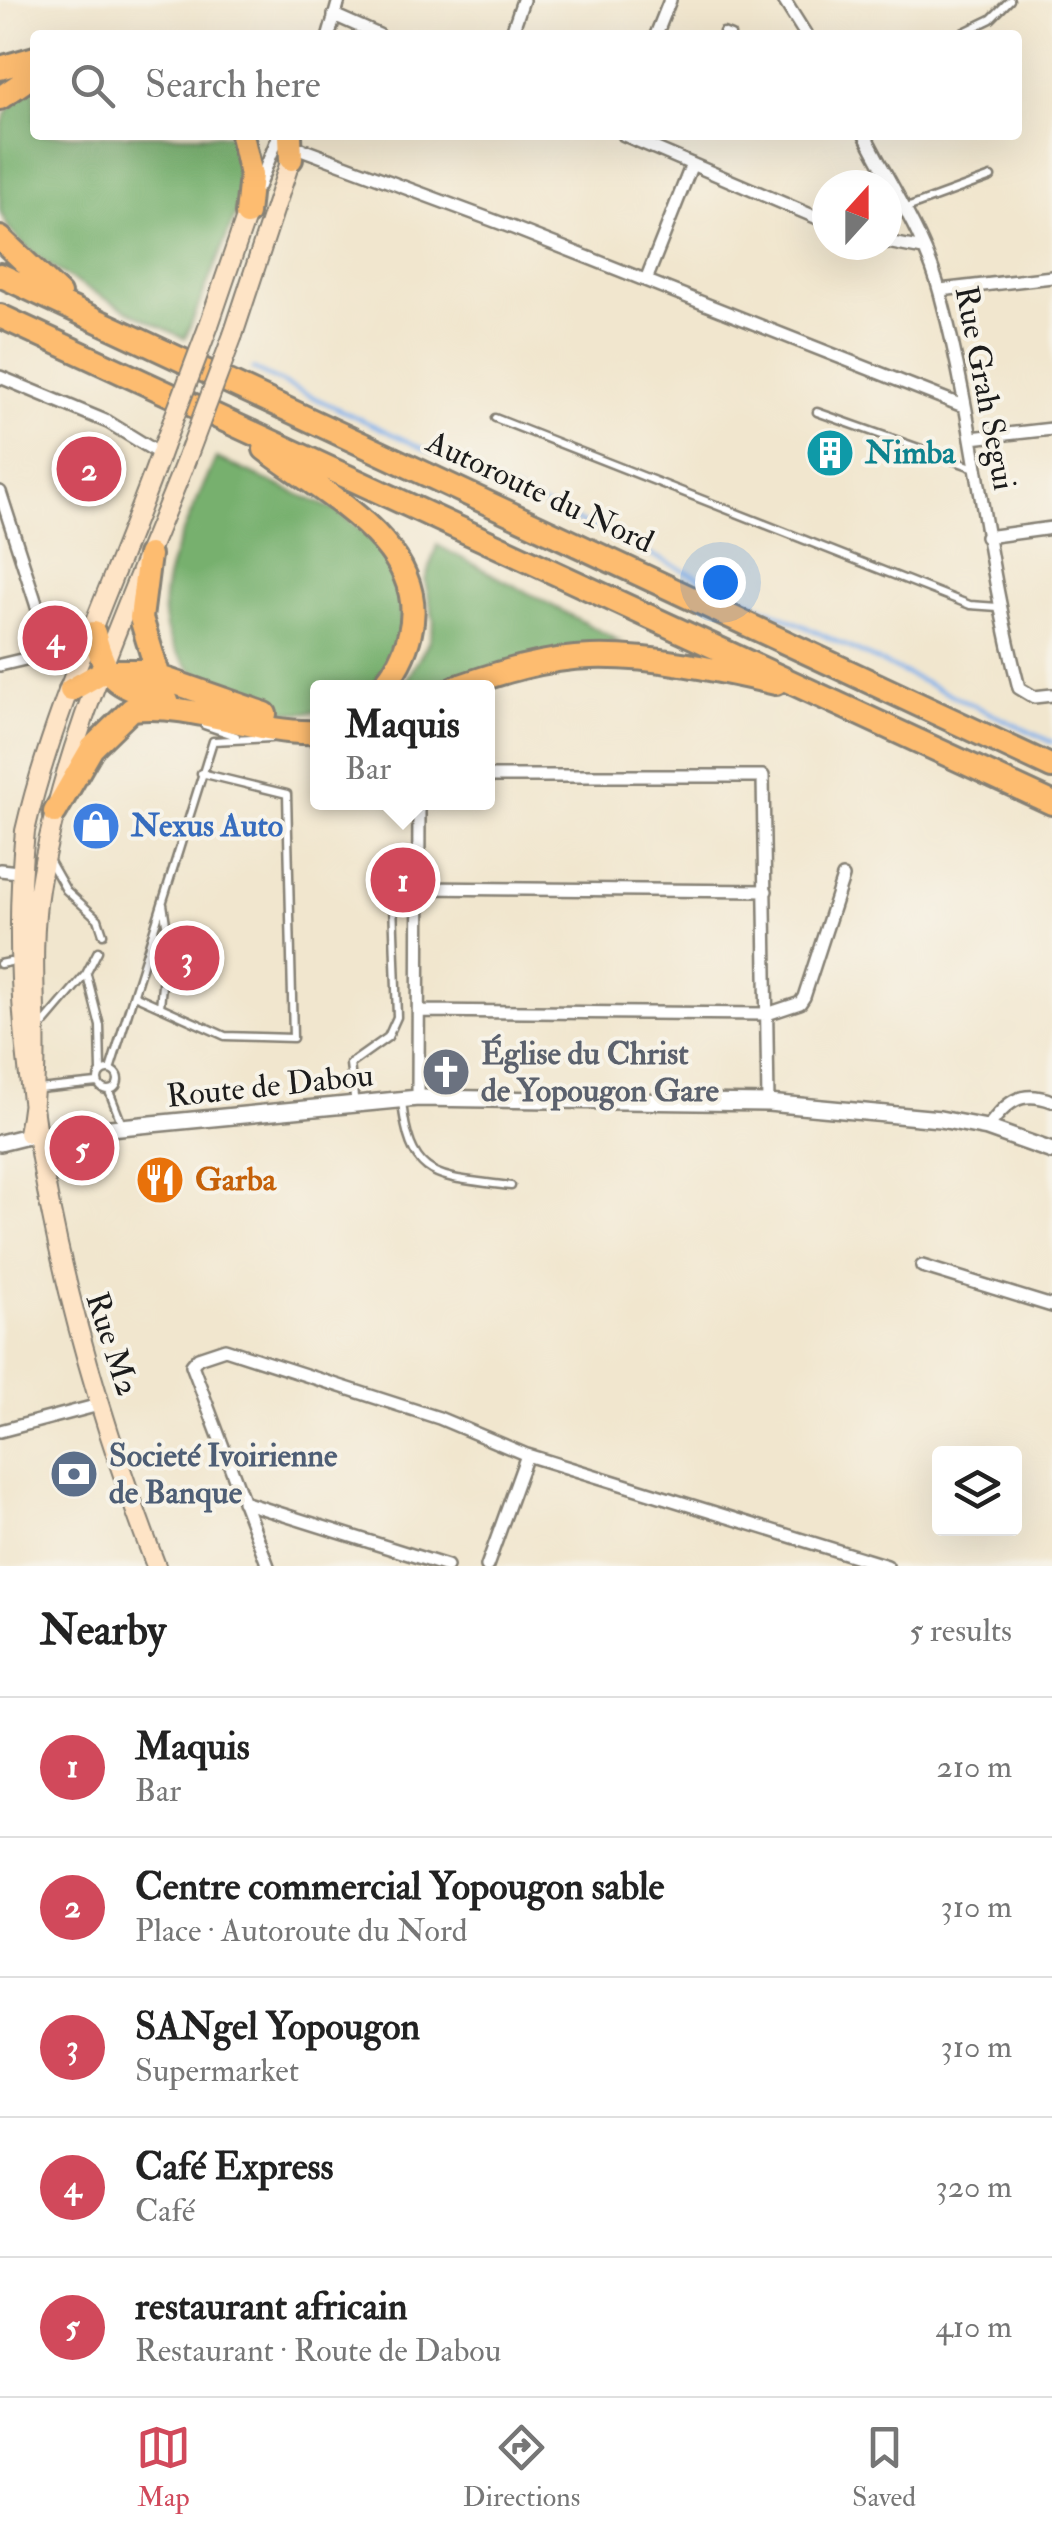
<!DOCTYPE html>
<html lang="en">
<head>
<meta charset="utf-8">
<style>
  :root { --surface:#fff; --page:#f6f6f6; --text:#222; --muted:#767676; --line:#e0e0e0; --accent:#d1495b }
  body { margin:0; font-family:"IM FELL Double Pica",serif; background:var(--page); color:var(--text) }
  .controls { position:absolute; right:30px; bottom:30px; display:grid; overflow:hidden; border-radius:10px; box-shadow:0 10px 40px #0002 }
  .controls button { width:90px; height:90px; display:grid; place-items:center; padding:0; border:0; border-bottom:2px solid var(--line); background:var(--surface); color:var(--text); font:50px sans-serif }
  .compass { position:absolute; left:812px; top:170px; width:90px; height:90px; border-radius:50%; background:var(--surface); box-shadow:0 10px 40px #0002; rotate:21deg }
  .you { position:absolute; left:720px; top:582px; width:35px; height:35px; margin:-25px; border:8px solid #fff; border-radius:50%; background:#1a73e8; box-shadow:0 0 0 15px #1a73e833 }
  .badge { display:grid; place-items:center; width:65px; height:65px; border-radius:50%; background:var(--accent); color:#fff; font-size:32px; font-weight:700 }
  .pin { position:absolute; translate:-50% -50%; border:5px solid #fff; box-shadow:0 2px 10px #0006 }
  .popup { position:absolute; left:310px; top:680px; width:185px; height:130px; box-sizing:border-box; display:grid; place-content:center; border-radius:10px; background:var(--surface); filter:drop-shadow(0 2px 8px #0005); font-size:32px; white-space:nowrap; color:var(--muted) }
  .popup b { font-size:38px; color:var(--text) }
  .popup::after { content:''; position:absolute; left:50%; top:100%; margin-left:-20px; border:20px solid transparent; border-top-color:var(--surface) }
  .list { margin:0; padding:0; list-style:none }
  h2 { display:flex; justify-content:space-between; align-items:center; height:130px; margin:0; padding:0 40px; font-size:42px }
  h2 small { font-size:32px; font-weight:400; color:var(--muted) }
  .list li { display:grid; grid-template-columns:65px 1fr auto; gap:30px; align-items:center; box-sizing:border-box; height:140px; padding:0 40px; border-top:2px solid var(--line) }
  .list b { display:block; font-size:38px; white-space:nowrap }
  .list p { margin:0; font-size:32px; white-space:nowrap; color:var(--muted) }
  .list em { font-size:32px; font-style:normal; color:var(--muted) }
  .icon { flex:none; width:55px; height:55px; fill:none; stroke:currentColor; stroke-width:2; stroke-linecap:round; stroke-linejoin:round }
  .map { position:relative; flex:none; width:1052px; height:1566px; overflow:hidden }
  .search { position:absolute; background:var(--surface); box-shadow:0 10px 40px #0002; left:30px; right:30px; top:30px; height:110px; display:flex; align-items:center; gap:25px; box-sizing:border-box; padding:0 35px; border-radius:10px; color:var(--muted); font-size:38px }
  .sheet { height:830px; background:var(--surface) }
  nav { display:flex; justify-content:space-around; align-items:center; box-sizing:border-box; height:140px; border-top:2px solid var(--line); background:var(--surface); font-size:28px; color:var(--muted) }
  nav a { display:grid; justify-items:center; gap:5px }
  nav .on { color:var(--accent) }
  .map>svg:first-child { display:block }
</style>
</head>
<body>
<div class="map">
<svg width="1052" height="1566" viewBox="0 0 1052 1566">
  <rect width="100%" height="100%" fill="#f7f3e8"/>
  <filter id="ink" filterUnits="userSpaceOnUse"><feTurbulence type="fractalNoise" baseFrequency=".01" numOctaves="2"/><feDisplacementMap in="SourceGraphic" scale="20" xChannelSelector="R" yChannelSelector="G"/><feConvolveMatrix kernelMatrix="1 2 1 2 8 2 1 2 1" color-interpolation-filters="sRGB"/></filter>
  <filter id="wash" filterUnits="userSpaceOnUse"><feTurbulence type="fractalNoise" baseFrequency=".0048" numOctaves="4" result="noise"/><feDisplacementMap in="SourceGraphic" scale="40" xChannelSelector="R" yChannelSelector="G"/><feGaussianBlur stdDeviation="2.25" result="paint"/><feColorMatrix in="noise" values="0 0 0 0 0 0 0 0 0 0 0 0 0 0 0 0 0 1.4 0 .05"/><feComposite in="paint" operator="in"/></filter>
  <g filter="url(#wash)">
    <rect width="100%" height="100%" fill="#f1e6ce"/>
    <path fill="#77b06e" stroke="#4a6645" stroke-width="2.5" d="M35,86v49h198l12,39 -7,35 -53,130c-44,-23 -176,-80 -185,-130 0,-14 0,-32 0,-46 0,-42 0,-52 35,-77z
      M216,458l121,53 33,26 30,39 2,67 -30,44 -54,1v23c-33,6 -66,-7 -96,-21 -107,-55 -41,-149 -6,-232z
      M437,545l182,96 -116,24 -69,22 -32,1 26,-45 6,-21 -9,-41z"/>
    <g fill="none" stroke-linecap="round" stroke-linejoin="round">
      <path stroke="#80b1eb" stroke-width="4" d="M253,369l799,373"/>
    </g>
  </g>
  <g filter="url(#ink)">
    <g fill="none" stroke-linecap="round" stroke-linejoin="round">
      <g stroke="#868175" stroke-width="11">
        <path id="service" d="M723,32l8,3
          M958,35l33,-16 19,-19
          M904,209l87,-32
          M817,412l158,56
          M495,418l475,187 28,2
          M204,725l32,11
          M213,741l58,-3
          M49,860l17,30 32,29 5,15
          M0,964l10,-2
          M87,975l13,51 1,46
          M134,995l91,41 68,2 -6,-244 -86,-21
          M160,1007l7,-77 -4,-26
          M40,1028l46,-54 12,-23
          M98 1080a10 10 0 1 1 20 0a10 10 0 1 1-20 0Z
          M110,1070l103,-329
          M39,1089l58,-6
          M109,1091l14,36
          M402,1101c8,83 38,75 109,85
          M355,1105l-5,-41 38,-27 9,-20 -4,-114"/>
      </g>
      <g stroke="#868175" stroke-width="16">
        <path id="minor" d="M784,0l22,35
          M334,15l45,20
          M329,35l10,-35
          M511,35l12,-35
          M656,35l14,-35
          M624,135l203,87
          M865,135c25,50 61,103 75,158 35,129 45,265 79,395l15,9 18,-2
          M296,147l215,80 452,179
          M258,187l21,-52
          M887,242l36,7
          M646,280l46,-116
          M940,290l112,-13
          M0,377l108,45 52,32
          M971,438l81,-9
          M0,492l50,155 -4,7 -46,11
          M986,537l66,-9
          M488,776h275l5,327
          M0,870l18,2
          M419,888l347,3
          M419,1011l348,3 33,-11 4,-6 39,-120
          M418,1098l1,-296
          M987,1128c20,-25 32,-39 65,-27
          M922,1266l130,40
          M0,1431l99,-26
          M243,1502l204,64
          M268,1566l-76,-201 6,-7 27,-9 214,69 88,37 360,111
          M487,1566l40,-111"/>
      </g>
      <g stroke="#868175" stroke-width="20">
        <path id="tertiary" d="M0,1143l28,-7 390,-38 350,5 172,16 47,9 65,23"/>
      </g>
      <g stroke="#868175" stroke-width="22">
        <path id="secondary" d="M209,325l38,-111
          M233,335l58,-176
          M28,1133c17,-80 -2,-163 11,-244 24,-150 94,-293 149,-434
          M156,1566c-84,-218 -156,-500 -131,-735 29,-127 94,-259 138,-384"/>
      </g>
      <g stroke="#868175" stroke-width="28">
        <path id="motorway" d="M0,68l35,-10
          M0,98l35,-24
          M242,135l9,40 -4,39
          M290,135l1,24
          M0,238l59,56
          M0,275l1052,492
          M0,316l1052,487
          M265,449c58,45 166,97 145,184 -5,21 -15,40 -29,55
          M149,555l-8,63 17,56
          M94,633c14,54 23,51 73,68
          M455,688c43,-15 90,-30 136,-31 60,-2 127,13 185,26
          M71,690l33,-19h38l123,43
          M55,812l37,-64 40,-39c64,-7 123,26 186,23"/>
      </g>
      <use href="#service" stroke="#fff" stroke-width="6"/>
      <use href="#minor" stroke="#fff" stroke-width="11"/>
      <use href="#tertiary" stroke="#fff" stroke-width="15"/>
      <use href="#secondary" stroke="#fee4c6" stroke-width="18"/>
      <use href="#motorway" stroke="#fdbc70" stroke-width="22"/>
      <g stroke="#868175" stroke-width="22" stroke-linecap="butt">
        <path id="secondary-bridge" d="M163,447l46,-122
          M188,455l45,-120"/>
      </g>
      <use href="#secondary-bridge" stroke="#fee4c6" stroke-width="18"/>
    </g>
  </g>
  <defs>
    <g id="building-disc" transform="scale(2.5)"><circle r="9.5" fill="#0f9aa8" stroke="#f7f3e8"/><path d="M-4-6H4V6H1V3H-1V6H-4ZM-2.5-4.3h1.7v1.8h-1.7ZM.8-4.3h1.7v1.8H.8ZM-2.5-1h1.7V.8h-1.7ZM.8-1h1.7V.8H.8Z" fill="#fff"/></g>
    <g id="shop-disc" transform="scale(2.5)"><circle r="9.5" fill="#3f7fe0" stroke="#f7f3e8"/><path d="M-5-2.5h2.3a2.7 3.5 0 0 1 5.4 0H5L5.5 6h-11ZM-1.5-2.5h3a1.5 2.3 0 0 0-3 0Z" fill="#fff"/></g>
    <g id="church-disc" transform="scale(2.5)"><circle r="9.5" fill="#6b7280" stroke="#f7f3e8"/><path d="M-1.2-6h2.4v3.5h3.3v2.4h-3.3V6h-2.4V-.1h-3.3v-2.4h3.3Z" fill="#fff"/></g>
    <g id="restaurant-disc" transform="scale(2.5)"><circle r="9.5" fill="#e8710a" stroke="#f7f3e8"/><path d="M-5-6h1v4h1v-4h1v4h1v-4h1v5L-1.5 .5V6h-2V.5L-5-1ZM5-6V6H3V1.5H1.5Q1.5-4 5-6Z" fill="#fff"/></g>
    <g id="bank-disc" transform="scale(2.5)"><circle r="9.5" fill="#5c6f8a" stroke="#f7f3e8"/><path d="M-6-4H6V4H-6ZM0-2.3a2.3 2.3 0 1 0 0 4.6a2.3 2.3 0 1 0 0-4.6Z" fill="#fff"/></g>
  </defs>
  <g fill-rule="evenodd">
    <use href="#building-disc" x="830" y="453"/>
    <use href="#shop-disc" x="96" y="826"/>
    <use href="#church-disc" x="446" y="1072"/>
    <use href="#restaurant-disc" x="160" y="1180"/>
    <use href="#bank-disc" x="74" y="1474"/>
  </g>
  <g text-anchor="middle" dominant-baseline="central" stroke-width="8" stroke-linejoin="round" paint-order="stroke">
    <g font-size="32" fill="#1c1c1c" stroke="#f7f3e8">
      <text transform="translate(985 388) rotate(79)">Rue Grah Segui</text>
      <text transform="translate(540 492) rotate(25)">Autoroute du Nord</text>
      <text transform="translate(270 1086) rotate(-6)">Route de Dabou</text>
      <text transform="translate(112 1344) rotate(72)">Rue M2</text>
    </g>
    <g font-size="32" font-weight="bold" fill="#0d838f" stroke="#f7f3e8" text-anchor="start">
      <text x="865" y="453">Nimba</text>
    </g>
    <g font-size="32" font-weight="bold" fill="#366cbe" stroke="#f7f3e8" text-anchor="start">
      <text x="131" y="826">Nexus Auto</text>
    </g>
    <g font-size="32" font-weight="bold" fill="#5b616d" stroke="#f7f3e8" text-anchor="start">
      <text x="481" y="1054">Église du Christ<tspan x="481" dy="37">de Yopougon Gare</tspan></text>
    </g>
    <g font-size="32" font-weight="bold" fill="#c56008" stroke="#f7f3e8" text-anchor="start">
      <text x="195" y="1180">Garba</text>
    </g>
    <g font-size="32" font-weight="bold" fill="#4e5e75" stroke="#f7f3e8" text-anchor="start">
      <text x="109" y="1456">Societé Ivoirienne<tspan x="109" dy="37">de Banque</tspan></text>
    </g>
  </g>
</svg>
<div class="controls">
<button><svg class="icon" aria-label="layers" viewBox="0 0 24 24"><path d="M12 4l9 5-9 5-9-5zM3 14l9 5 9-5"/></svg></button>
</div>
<svg class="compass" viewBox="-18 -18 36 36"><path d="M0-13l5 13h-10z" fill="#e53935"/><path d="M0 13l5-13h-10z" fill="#767676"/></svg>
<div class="you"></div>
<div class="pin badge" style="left:403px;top:880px">1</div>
<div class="popup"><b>Maquis</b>Bar</div>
<div class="pin badge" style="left:89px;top:469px">2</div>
<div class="pin badge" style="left:187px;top:958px">3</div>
<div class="pin badge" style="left:55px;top:638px">4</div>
<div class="pin badge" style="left:82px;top:1148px">5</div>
<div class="search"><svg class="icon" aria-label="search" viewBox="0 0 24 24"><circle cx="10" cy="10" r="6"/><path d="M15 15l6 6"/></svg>Search here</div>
</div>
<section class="sheet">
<h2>Nearby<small>5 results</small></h2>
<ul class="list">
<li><span class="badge">1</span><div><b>Maquis</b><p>Bar</p></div><em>210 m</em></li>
<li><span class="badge">2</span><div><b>Centre commercial Yopougon sable</b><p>Place · Autoroute du Nord</p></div><em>310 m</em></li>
<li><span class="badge">3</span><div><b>SANgel Yopougon</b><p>Supermarket</p></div><em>310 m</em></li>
<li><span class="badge">4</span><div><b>Café Express</b><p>Café</p></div><em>320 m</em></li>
<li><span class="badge">5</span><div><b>restaurant africain</b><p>Restaurant · Route de Dabou</p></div><em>410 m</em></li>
</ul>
</section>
<nav>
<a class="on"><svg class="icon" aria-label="map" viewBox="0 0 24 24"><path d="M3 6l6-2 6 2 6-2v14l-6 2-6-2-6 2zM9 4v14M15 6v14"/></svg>Map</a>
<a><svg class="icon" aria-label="directions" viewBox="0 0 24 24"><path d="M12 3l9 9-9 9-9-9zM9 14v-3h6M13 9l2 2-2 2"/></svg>Directions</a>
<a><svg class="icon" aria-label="saved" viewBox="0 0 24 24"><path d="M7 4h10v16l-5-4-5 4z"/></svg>Saved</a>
</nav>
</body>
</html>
